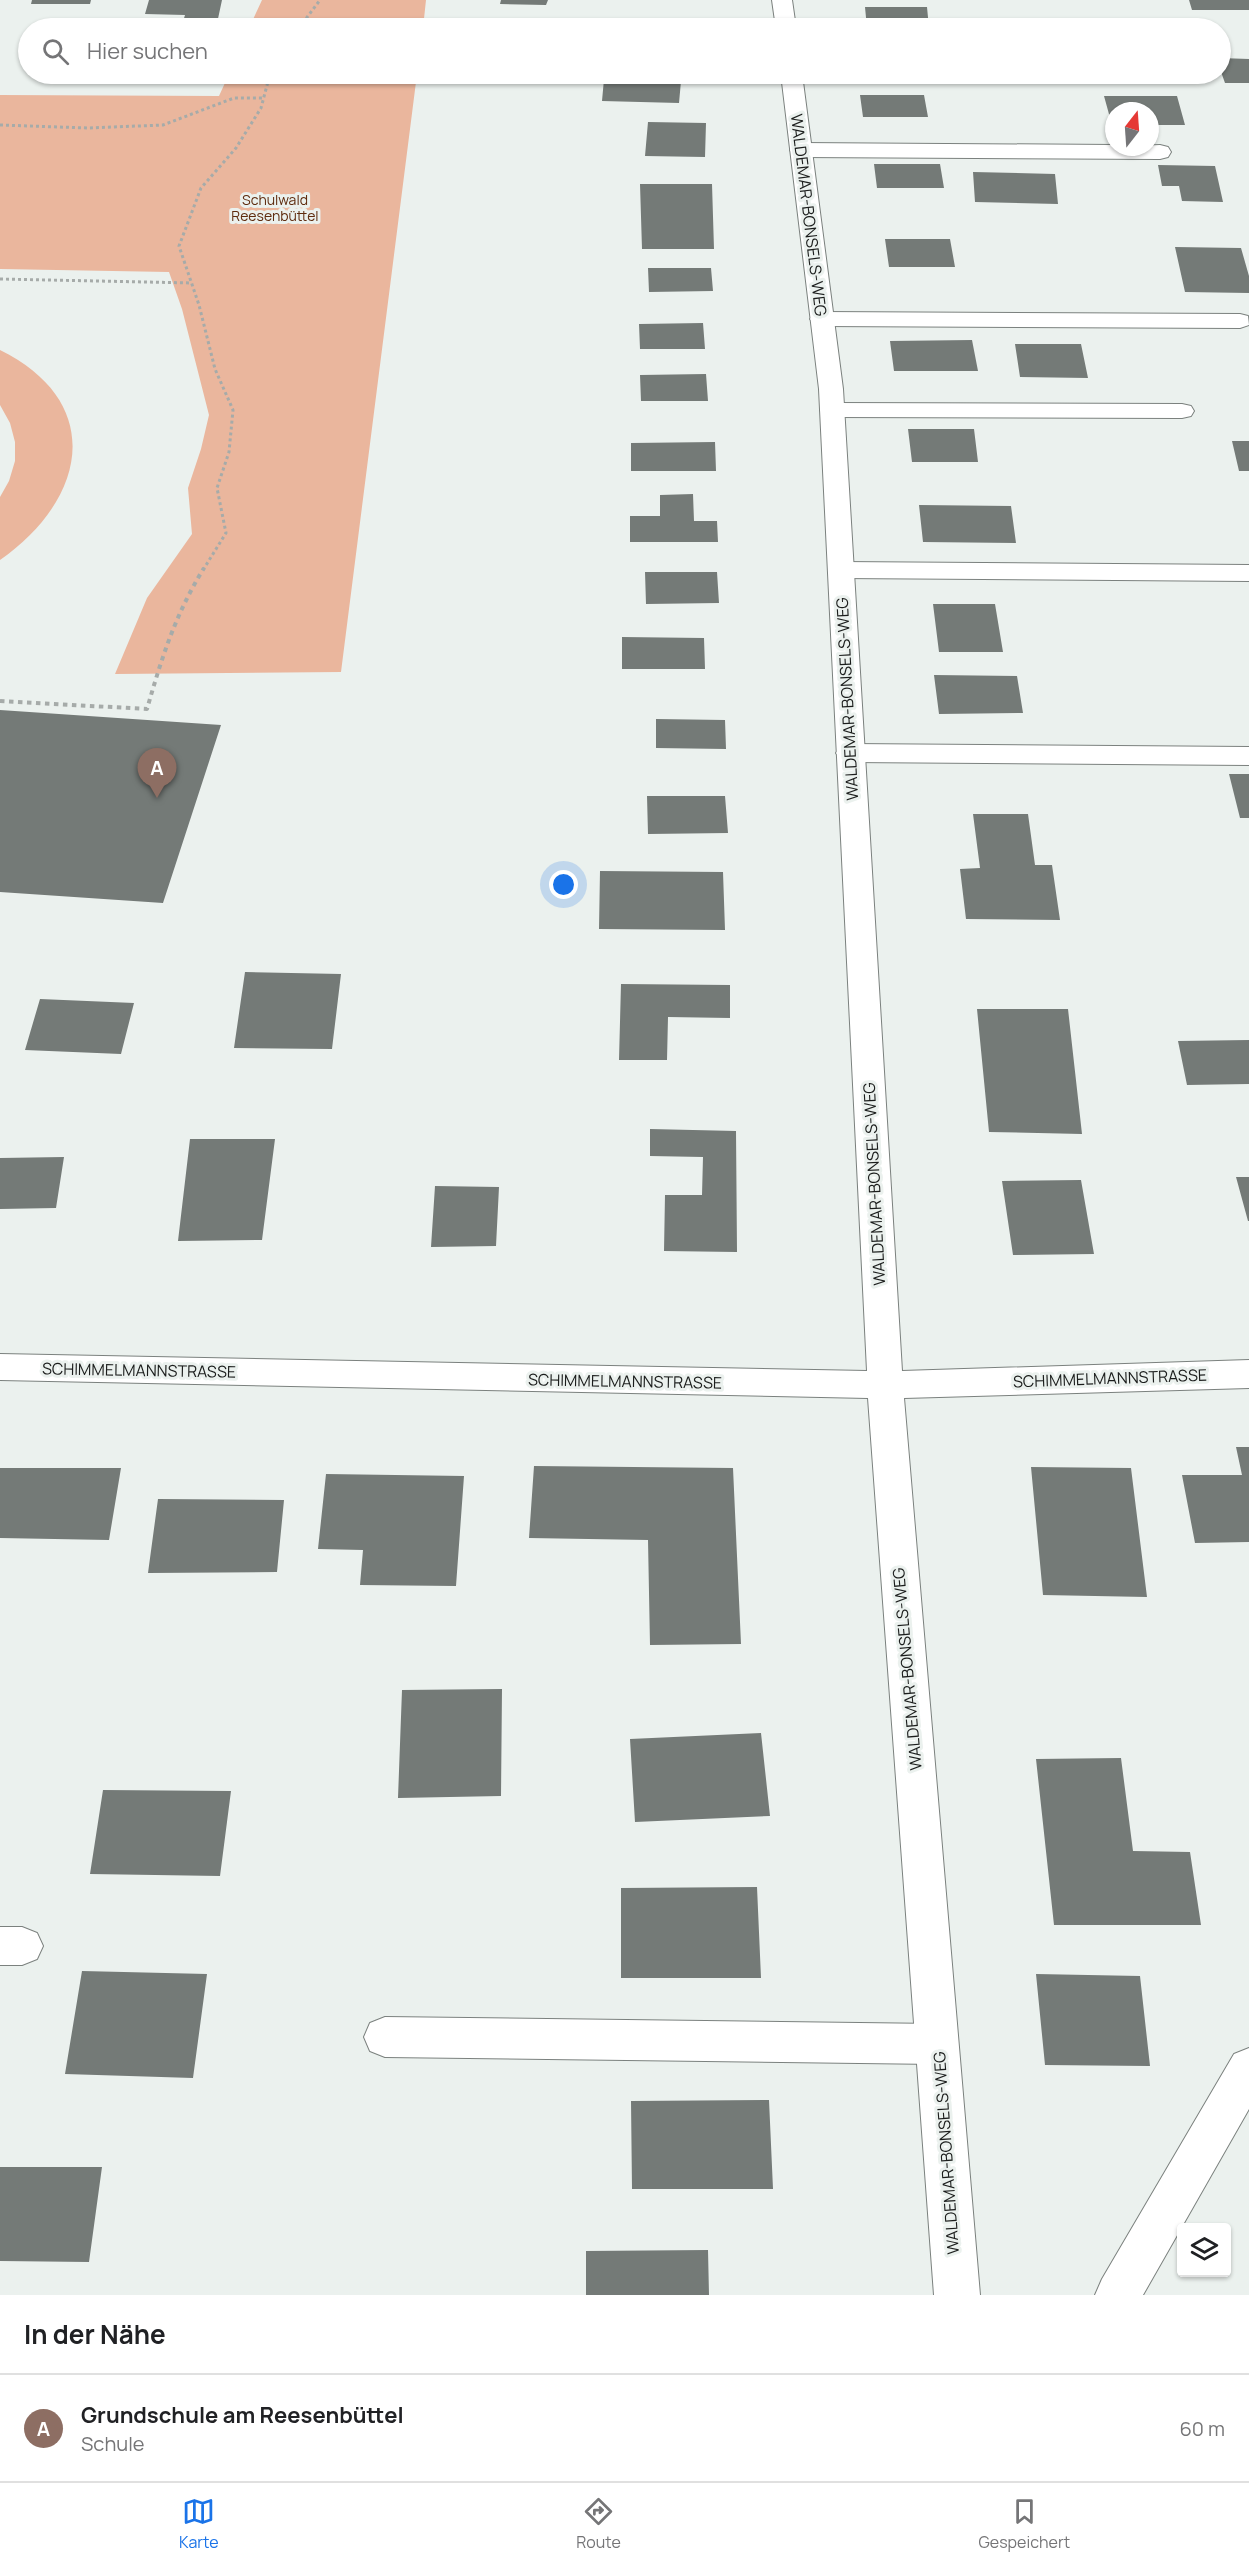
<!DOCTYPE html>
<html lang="de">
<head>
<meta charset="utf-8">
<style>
  :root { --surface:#fff; --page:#f6f6f6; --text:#202124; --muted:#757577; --line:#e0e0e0; --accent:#1a73e8 }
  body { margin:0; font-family:Manrope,sans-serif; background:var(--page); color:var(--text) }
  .controls { position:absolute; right:18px; bottom:18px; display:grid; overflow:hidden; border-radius:6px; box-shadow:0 2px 4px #0004 }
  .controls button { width:54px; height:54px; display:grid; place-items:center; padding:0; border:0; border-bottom:2px solid var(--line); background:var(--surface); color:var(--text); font:30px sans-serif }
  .compass { position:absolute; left:1105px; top:102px; width:54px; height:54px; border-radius:50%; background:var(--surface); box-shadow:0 2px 4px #0004; rotate:17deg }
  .you { position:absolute; left:564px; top:885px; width:21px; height:21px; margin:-15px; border:4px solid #fff; border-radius:50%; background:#1a73e8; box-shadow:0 0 0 9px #1a73e833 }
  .badge { display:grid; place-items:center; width:39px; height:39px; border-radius:50%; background:var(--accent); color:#fff; font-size:20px; font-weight:700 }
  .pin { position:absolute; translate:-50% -50px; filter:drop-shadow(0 2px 3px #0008) }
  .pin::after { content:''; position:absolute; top:32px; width:21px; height:18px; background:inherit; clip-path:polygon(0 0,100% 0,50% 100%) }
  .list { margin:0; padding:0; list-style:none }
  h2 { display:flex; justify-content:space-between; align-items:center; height:78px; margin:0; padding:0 24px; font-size:26px }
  h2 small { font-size:20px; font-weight:400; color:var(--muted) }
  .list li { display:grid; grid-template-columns:39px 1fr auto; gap:18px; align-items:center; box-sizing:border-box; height:108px; padding:0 24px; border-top:2px solid var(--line) }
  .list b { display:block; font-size:22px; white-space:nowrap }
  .list p { margin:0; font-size:20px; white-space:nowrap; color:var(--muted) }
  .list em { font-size:20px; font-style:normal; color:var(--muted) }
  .icon { flex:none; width:33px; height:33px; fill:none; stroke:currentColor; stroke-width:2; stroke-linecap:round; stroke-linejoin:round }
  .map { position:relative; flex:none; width:1249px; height:2295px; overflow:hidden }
  .search { position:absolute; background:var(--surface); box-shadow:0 2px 4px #0004; left:18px; right:18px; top:18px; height:66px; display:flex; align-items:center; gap:15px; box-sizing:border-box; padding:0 21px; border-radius:33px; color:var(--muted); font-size:22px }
  .sheet { height:186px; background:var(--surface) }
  nav { display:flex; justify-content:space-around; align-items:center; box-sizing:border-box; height:84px; border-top:2px solid var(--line); background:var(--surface); font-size:16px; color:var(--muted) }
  nav a { display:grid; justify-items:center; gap:3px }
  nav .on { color:var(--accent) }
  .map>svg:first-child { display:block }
</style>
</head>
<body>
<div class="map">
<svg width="1249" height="2295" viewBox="0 0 1249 2295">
  <rect width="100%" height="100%" fill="#ebf1ee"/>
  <path fill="#eab69d" d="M262,0h164l-3,28h-174z
    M229,74h188l-76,598 -226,2 32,-76 45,-64 -4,-46 13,-39 8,-34 -27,-106 -13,-37 -169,-3v-174l219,1z
    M0,350c107,53 86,150 0,210v-63l9,-16 6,-20v-19l-5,-19 -10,-18z"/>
  <path fill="#747a77" d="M32,0h59l-1,4h-59z
    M149,0h73l-6,28h-35l4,-13 -40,-1z
    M501,0h47l-2,5 -46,-1z
    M1189,0h60v10h-57z
    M865,7h62l2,21h-62z
    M1220,58l29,1v24h-24l-5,-14z
    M897,74h44v3l-44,-2z
    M604,79l77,2 -2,22 -77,-2z
    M860,95h64l4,22h-65z
    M1104,96h73l8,29h-35v-14h-36v14h-2z
    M648,122l58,1 -1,34 -60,-1z
    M874,164h66l4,24h-67z
    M1158,165l57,1 8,36 -41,-1 -3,-15h-17z
    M973,172l82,2 3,30 -83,-2z
    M640,184h72l2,65h-72z
    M885,239h65l5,28h-66z
    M1175,247l66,1 8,28v17l-64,-1z
    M648,268h63l2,23 -64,1z
    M703,323l2,26h-65l-1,-25z
    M972,340l6,31h-84l-4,-30z
    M1015,344h66l7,34 -68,-1z
    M706,374l2,27h-67l-1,-26z
    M908,429h66l4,33h-66z
    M1232,441h17v30h-10z
    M715,442l1,29h-85v-28z
    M693,494l1,27h23l1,21h-88v-26h30v-21z
    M919,505l92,1 5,37 -93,-1z
    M645,572h72l2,31 -73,1z
    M933,604h62l8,48h-64z
    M622,637l82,1 1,31h-83z
    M934,675l83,1 6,37 -84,1z
    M0,710l221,15 -58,178 -163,-11z
    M656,719l69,1 1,29 -70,-1z
    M1229,774h20v44h-9z
    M647,796h78l3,37 -80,1z
    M973,814h55l7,51h17l8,55 -94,-1 -6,-50 20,-1z
    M600,871l123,1 2,58 -126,-1z
    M245,972l96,2 -9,75 -98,-1z
    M621,984l109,1v33l-62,-1 -1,43h-48z
    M40,999l94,4 -13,51 -96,-4z
    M977,1009h91l14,125 -93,-2z
    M1249,1040v44l-62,1 -9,-44z
    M650,1129l86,2 1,121 -73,-1 1,-56h37l1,-38 -53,-1z
    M190,1139h85l-13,101 -84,1z
    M64,1157l-8,51 -56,1v-51z
    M1236,1177h13v44h-1z
    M1081,1180l13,74 -81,1 -11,-74z
    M435,1186l64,1 -3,59 -65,1z
    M1236,1447h13v95l-54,1 -13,-68h60z
    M534,1466l199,2 8,176 -91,1 -2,-105 -119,-2z
    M1031,1467l100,1 16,129 -104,-2z
    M0,1468h121l-12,72 -109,-2z
    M326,1474l138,2 -8,110 -96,-1 3,-35 -45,-1z
    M158,1499l126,1 -7,72 -129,1z
    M502,1689l-1,107 -103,2 4,-108z
    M761,1733l9,83 -135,6 -5,-83z
    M1121,1758l12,93 57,1 11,73h-147l-18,-166z
    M103,1790l128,1 -11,85 -130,-2z
    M757,1887l4,91h-140v-90z
    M82,1971l125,3 -14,104 -128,-4z
    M1036,1974l104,2 10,90 -105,-1z
    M769,2100l4,89h-141l-1,-88z
    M0,2167h102l-13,95 -89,-1z
    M708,2250l1,45h-123v-44z"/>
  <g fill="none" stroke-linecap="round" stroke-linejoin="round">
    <g stroke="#7b817e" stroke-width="2">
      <path id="service" d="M801,143l313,2v2l46,-2 8,2 3,5 -3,5 -8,2 -359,-2 -8,-2 -3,-5 3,-5z
        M822,312l418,2 8,2 1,9 -9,3 -418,-2 -8,-2 -4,-5 4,-5z
        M832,403l350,1 9,2 3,5 -3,5 -9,2 -350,-1 -9,-2 -3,-5 3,-5z
        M841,562l408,3v16l-408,-3 -9,-2 -4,-6 4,-6z
        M850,744l399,3v18l-399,-3 -10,-3 -4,-6 4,-6z
        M0,1927h22l15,6 6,13 -6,13 -15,6h-22z
        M385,2017l552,7 15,6 6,14 -6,14 -15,6 -552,-7 -15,-6 -6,-14 6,-14z
        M1249,2048v61l-106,186h-48l7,-16 132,-225z"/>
    </g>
    <g stroke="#7b817e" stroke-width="2">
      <path id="minor" d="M772,0h20l4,28h-20z
        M781,74h21l41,315 59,982 347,-11v28l-345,10 76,897h-46l-66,-897 -868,-18v-26l867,17 -48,-982z"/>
    </g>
    <path stroke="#a6aba9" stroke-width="3" stroke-dasharray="3 3" stroke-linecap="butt" d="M299,28l21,-28
      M0,125l88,3 75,-3 71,-27h30
      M0,279l192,4
      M203,570l23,-37 -9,-45 12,-36 4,-42 -18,-41 -16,-64 -20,-59 22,-58 35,-40 25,-40 9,-34"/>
    <path stroke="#a6aba9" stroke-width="4" stroke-dasharray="4.5 4.5" stroke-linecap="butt" d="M0,701l147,8c15,-52 28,-94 57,-141"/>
    <use href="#service" fill="#fff" fill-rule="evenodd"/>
    <use href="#minor" fill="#fff" fill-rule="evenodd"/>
  </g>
  <g text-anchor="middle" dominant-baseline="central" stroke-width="6" stroke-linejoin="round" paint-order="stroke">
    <g font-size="14" fill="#5e2b0e" stroke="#ebf1ee">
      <text x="275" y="199">Schulwald<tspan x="275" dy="16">Reesenbüttel</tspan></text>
    </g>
    <g font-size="16" fill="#1b1d1c" stroke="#ebf1ee">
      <text transform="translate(809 215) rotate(83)">WALDEMAR-BONSELS-WEG</text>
      <text transform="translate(847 699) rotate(-93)">WALDEMAR-BONSELS-WEG</text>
      <text transform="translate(874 1184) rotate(-93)">WALDEMAR-BONSELS-WEG</text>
      <text transform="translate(139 1370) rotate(1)">SCHIMMELMANNSTRASSE</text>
      <text transform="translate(1110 1378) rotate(-2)">SCHIMMELMANNSTRASSE</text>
      <text transform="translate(625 1381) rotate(1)">SCHIMMELMANNSTRASSE</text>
      <text transform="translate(907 1669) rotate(-95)">WALDEMAR-BONSELS-WEG</text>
      <text transform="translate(946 2153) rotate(-94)">WALDEMAR-BONSELS-WEG</text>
    </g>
  </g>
</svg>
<div class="controls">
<button><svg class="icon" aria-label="layers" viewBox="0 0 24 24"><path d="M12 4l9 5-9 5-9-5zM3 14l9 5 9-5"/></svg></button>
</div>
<svg class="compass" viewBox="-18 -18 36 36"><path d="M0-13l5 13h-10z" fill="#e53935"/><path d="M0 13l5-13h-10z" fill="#757577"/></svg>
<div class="you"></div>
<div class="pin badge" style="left:157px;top:798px;background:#8d6e63">A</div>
<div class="search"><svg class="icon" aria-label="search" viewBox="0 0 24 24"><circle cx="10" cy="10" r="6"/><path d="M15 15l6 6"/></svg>Hier suchen</div>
</div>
<section class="sheet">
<h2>In der Nähe<small></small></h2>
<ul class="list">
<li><span class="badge" style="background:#8d6e63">A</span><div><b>Grundschule am Reesenbüttel</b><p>Schule</p></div><em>60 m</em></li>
</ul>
</section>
<nav>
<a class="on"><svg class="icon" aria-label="map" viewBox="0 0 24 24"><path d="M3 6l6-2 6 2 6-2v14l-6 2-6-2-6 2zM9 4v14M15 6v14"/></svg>Karte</a>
<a><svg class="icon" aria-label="directions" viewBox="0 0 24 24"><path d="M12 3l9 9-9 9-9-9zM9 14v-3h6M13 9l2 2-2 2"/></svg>Route</a>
<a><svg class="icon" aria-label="saved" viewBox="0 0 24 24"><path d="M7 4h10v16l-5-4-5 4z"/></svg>Gespeichert</a>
</nav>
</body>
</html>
